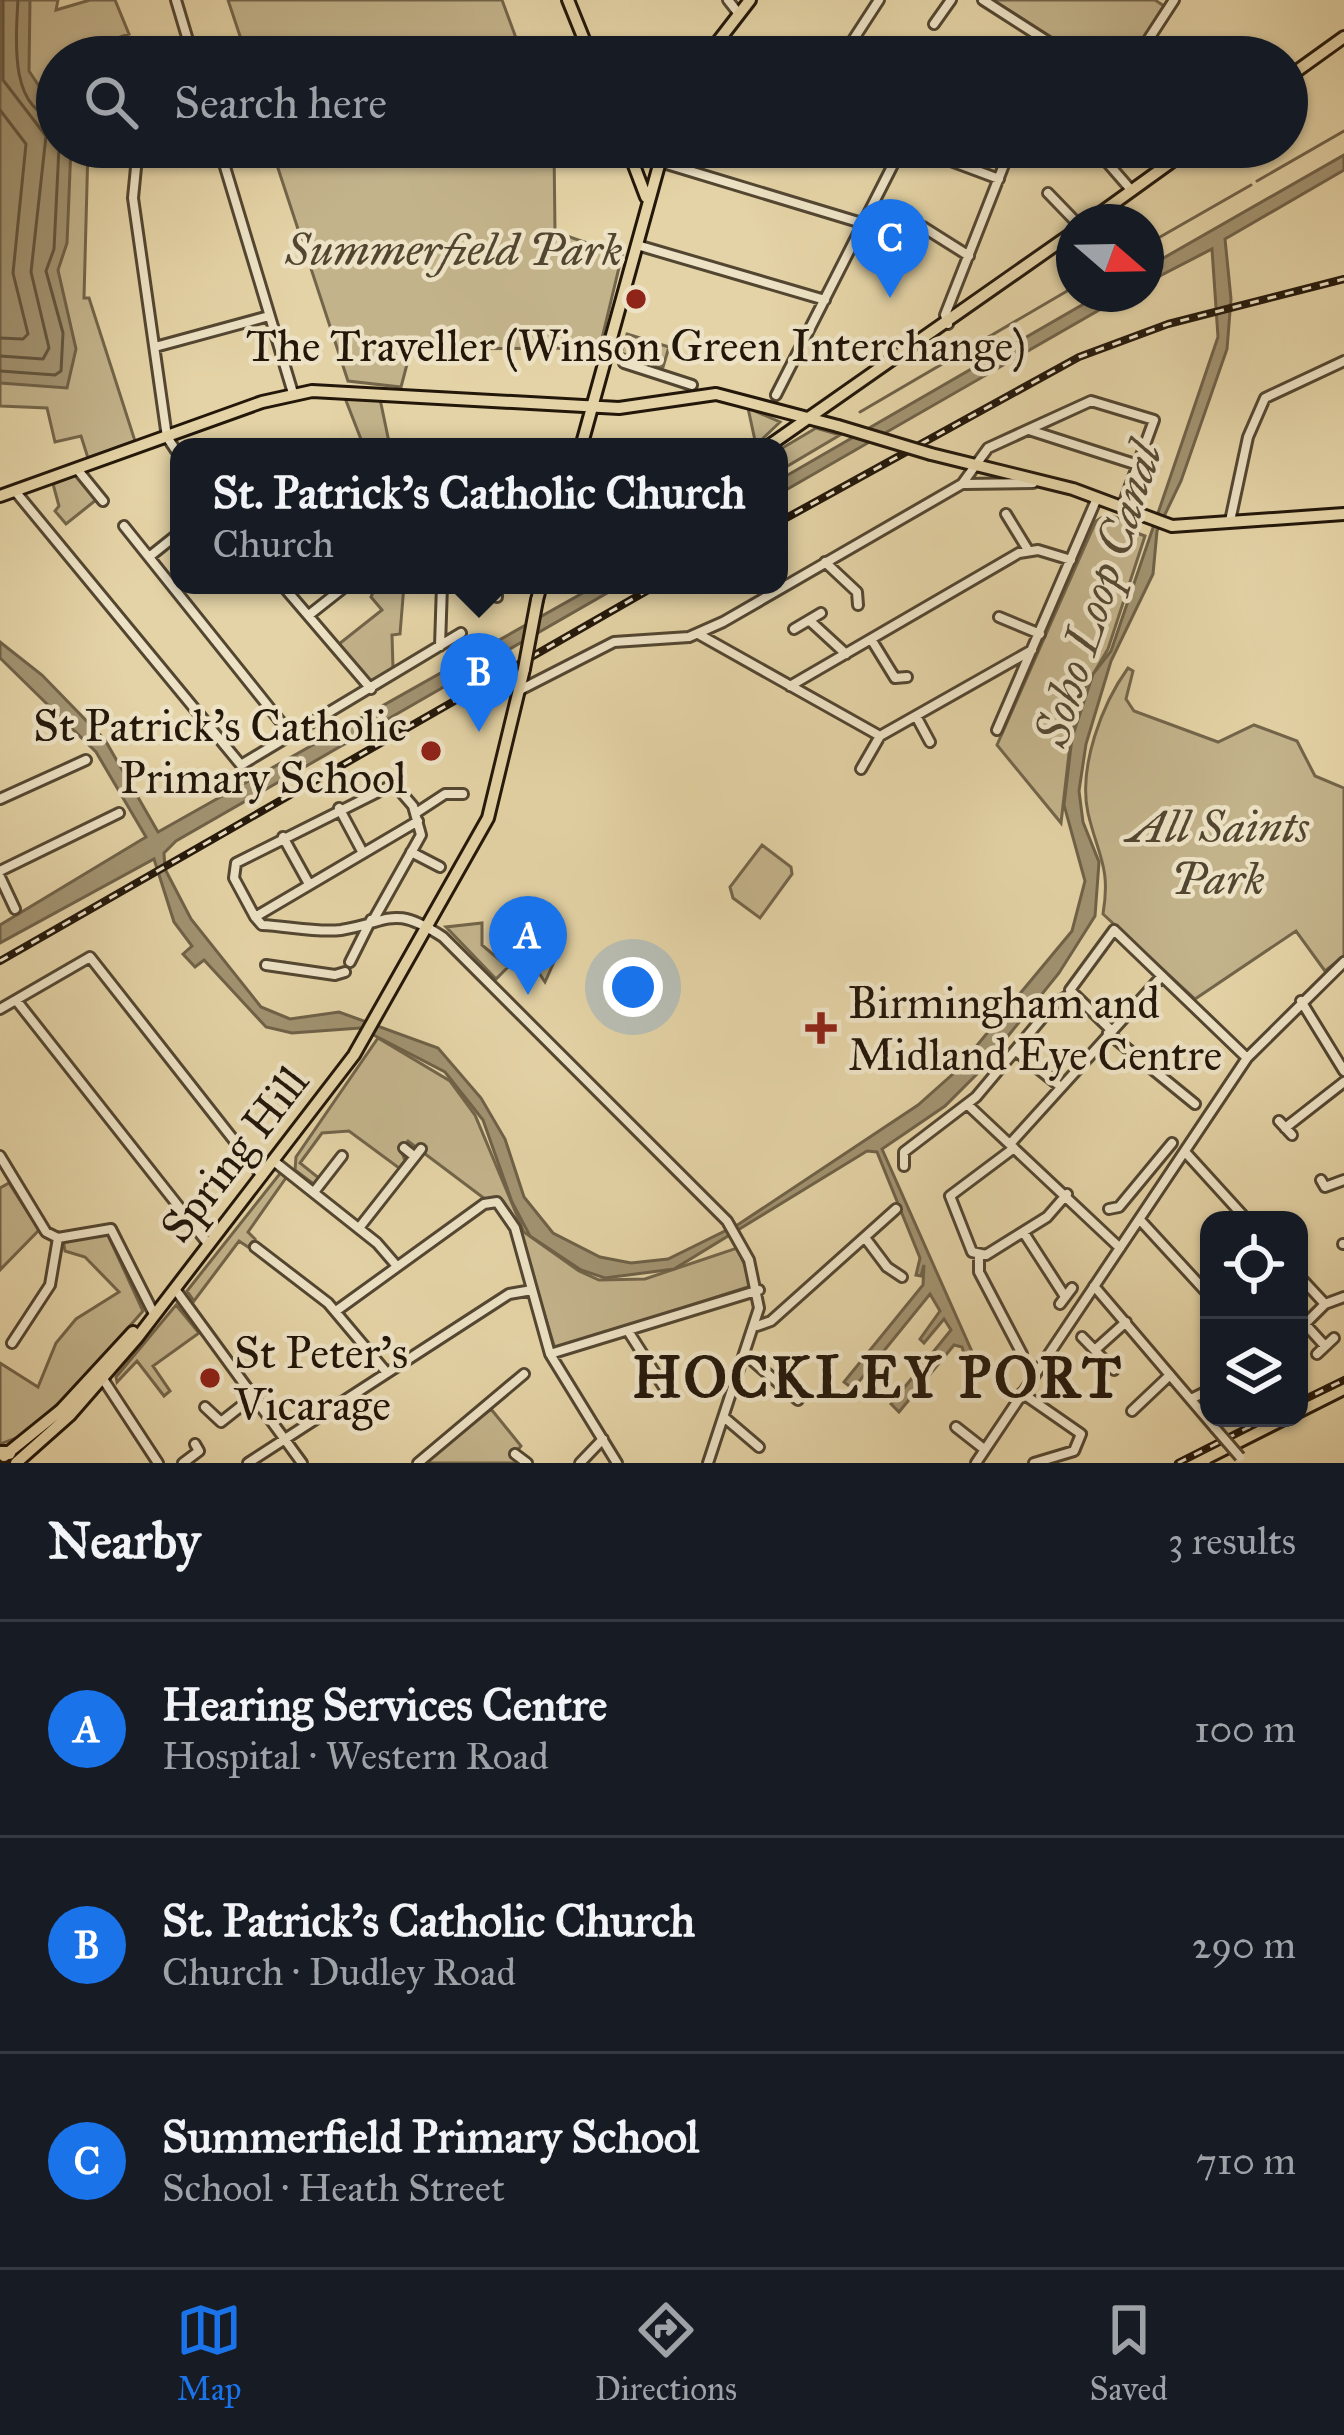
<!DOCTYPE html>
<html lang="en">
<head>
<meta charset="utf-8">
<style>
  :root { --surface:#171b24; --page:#20242c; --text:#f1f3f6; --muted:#9ea1a6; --line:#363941; --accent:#1a73e8 }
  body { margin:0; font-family:"IM FELL Great Primer",serif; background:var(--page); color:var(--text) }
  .controls { position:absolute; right:36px; bottom:36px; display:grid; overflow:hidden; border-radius:24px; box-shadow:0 3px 9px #0004 }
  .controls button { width:108px; height:108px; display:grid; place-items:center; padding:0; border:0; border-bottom:3px solid var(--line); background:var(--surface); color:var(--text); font:60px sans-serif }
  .compass { position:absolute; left:1056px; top:204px; width:108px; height:108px; border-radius:50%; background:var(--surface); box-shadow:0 3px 9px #0004; rotate:110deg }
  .you { position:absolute; left:633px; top:987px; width:42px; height:42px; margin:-30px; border:9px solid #fff; border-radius:50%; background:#1a73e8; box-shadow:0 0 0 18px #1a73e833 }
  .badge { display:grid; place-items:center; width:78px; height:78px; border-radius:50%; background:var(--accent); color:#fff; font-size:39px; font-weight:700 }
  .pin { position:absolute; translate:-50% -99px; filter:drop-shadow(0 3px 6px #0008) }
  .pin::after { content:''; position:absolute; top:63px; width:42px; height:36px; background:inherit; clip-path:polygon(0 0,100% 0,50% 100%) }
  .popup { position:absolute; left:170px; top:438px; width:618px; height:156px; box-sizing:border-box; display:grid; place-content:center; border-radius:24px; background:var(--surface); filter:drop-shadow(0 3px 9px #0005); font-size:39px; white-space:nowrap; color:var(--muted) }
  .popup b { font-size:45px; color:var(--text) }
  .popup::after { content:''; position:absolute; left:50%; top:100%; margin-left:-24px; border:24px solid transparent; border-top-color:var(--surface) }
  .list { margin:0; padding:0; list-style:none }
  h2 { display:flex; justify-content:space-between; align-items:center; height:156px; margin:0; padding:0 48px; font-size:51px }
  h2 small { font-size:39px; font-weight:400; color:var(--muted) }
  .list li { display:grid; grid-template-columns:78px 1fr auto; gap:36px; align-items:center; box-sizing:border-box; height:216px; padding:0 48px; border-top:3px solid var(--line) }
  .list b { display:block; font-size:45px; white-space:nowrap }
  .list p { margin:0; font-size:39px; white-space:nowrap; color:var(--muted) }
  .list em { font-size:39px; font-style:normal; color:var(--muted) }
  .icon { flex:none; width:66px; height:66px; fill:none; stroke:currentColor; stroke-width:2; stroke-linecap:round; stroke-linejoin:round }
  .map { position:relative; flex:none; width:1344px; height:1463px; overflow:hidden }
  .search { position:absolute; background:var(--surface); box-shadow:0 3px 9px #0004; left:36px; right:36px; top:36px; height:132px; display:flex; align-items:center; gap:30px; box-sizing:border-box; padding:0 42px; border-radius:66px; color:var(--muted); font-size:45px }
  .sheet { height:804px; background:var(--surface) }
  nav { display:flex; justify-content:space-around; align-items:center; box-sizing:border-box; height:168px; border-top:3px solid var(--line); background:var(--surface); font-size:33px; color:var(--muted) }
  nav a { display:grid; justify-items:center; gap:6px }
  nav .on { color:var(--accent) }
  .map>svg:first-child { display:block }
</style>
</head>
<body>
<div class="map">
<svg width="1344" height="1463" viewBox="0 0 1344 1463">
  <rect width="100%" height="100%" fill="#e4d3a6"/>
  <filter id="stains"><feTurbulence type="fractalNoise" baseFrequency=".00167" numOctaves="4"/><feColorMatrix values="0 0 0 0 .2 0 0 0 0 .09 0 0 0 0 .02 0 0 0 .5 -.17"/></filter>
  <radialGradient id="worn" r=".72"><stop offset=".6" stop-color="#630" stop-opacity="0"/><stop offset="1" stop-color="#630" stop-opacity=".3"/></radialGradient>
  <path fill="#c3b38b" stroke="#73654a" stroke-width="3" d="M0,0h58l-2,10 34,-10h25l14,34 -32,11 -1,12h-39v90h31l-4,151h5l46,143 -47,17 -7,-22 -26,6 -8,-34 -47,-2z
    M228,0h274l21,57h-276z
    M992,0h163l9,6 -31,51h-52z
    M271,147h283l1,85 67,23 -24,100 -11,-7 -176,1 -10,38 -53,-6z
    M627,334l42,13 -6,20 -42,-14z
    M345,398l35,1 10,48h-26z
    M748,408l32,14 -24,23z
    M816,428l24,7 -61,36v-21z
    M76,475l20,25 -30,24 -11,-13 4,-5 -6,-22z
    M1106,515l30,8 -2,9 11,4 -37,113 -26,44 -11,43 -10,87 -64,-78 99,-224z
    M404,585l-4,49 -8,1 1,33 -23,14 -31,-38 43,-34 -11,-13 5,-11z
    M1128,668l5,3 -7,28 8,12 84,31 36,-17 43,16 18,35 29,12v168l-19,15 -29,-40 -101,68 -92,-85c8,-47 -5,-58 -15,-101 -10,-46 14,-109 40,-145z
    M762,845l29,22 1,7 -32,44 -27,-20 -3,-11z
    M482,923v22l26,22 -12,12 -50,-52z
    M533,945l25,8 -13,29 -16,-24z
    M378,1038l72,43 25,34 49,117 55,39 20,9 46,-1 92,-31 17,37 -199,64 -39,-129 -13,-19 -18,-2 -77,-58 -7,8 4,12 -6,7 -50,-37 -27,2 -22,30 20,16 -5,6 -20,-15 1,-13z
    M282,1171l6,4 -40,57 7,7 -7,8 -9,-6 -45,60 -7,-10z
    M9,1183l30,47 -39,40v-82z
    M106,1231l37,80 -70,79 -51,46 -22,8v-81l38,24 18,-44 20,-24 43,-27 -34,-35 -20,-6 -2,-12z
    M176,1305l23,28 -46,33 17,25 -6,5 -27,-35 -20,21 -1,-5z
    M491,1409l30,37 -9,11 6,6h-95z"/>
  <path fill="#a29371" stroke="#6f6148" stroke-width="3" d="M0,0h30l-1,71 28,42v34h14l-4,96 -9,27 18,79 -9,39 -67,-5z
    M1344,155v15l-119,69 6,60 -4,50 -46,132 -24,50 -4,43 -42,87 -25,83 -7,47 4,31 16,40 -4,54 -36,57 -80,99 -34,34 -63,43 91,205 -8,3 -3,-10 -8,-2 -55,67 -8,-8 60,-74 -7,-11 -20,24 -4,-4 20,-28 -10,-17 -77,95 -9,-7 79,-97 1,-20 -3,11 -5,-1 4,-17 -43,-106 -10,-1 -193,118 -69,9 -24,-8 -51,-34 -18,-34 -29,-82 -38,-48 -85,-44 -68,5 -26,-6 -62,-67 -9,7 -12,-13 9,-8 -18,-24 -20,-63 -154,84v-18l146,-88 -50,-85 -96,-94v-16l42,33 63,65 53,92 439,-247h24l-445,256 -12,12 1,16 26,50 70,88 29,12 49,-7 99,36 43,50 24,41 19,58 29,36 47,24 31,6 37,-4 71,-35 179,-119 36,-32 118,-142 13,-50 -21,-76 8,-67 21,-64 18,-23 107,-314 -6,-88 -66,34v-15z
    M1101,294h26l-348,200v-14z"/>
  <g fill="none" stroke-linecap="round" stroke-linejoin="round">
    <path stroke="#62553e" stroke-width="3" d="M18,0c-2,34 -10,112 39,118
      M0,110l26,34 -13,129 15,61 -5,5 -23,-1
      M0,356l43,3 6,-11 -18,-76 15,-136 -43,-56v-80
      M0,371l55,4 6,-4 2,-38 -17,-62 8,-22 5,-102"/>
    <path stroke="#6f6148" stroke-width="3" d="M1257,181l87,-50
      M1146,245l105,-60
      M860,412l214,-125"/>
    <g stroke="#534631" stroke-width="14">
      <path id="minor" d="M176,0l17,57
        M728,0l11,14
        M983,0l89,57
        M934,24l17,-24
        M769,52l8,5
        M842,57l37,-57
        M1046,57l6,-13
        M1137,57l37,-57
        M138,147l-5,51 34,239 12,18
        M219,147l74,246
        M913,147l86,32
        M1099,153l33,38
        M660,162l205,62
        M1048,193l28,29
        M923,227l46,29
        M637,245l188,55
        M948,324l-3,-9 66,-168
        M155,347l114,-31
        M624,363l68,22
        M776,395l126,-248
        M1029,430l109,35
        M77,469l26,32
        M964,484l69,-1
        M15,491l226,274 220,-132
        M1006,514l22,36
        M1230,521l18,-84 17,-39 79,-37
        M124,526l168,210
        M149,557l30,-24
        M825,562l32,30 1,13
        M282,585l89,104
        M497,597v-12
        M309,615l38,-30
        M999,617l41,17
        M809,620l37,34
        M794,629l27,-16
        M700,635l180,101
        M871,639l24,39 12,-1
        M440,646l2,-61
        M790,686l229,-133 19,-3 33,10
        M520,690l94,-48 75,-5 34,-15 239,-138 26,-36 103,-47 63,19 -32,88
        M916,716l14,26
        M997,730l100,-232
        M861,769l19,-33 152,-86
        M0,799l86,-39
        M339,808l24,45
        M416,813l29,-19h18
        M283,837l26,47
        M411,852l29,15
        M0,871l119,-58
        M0,877l15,32
        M255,917l7,8c25,1 55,8 79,5 50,-8 51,-26 102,7l284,284 22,39 10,48 -51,155
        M255,917l-21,-39 2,-15 158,-79 19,22 8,29 -46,82
        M255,917l163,-96
        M350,962l21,-42
        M266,965l69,10 10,-3
        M16,1000l193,245
        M1301,1001l43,70
        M0,1009l90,-52 172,219
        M1111,1030l-41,-40 44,-60 133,128
        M1108,1033l87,71
        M1016,1051l45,36
        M968,1105l152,143
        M1279,1121l13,14
        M1285,1128l59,-46
        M1010,1144l152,-168
        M404,1148l10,8
        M1014,1148l-64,48 22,56 14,3 61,-38 20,-23
        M1187,1154l60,66
        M0,1156l46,76 12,6
        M275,1162l102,81 19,22
        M904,1166v-14l72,-55 78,-93 17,-10
        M1321,1180l4,7 19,-7
        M314,1192l28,-36
        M1109,1209l10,-2 53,-64
        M1141,1221l68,74
        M359,1228l62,-79
        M1024,1233l40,62
        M58,1238l53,-9 43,85
        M866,1239l21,28 15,10
        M1343,1244h1
        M255,1247l73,56 59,70
        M979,1255v17l43,82
        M1299,1276l26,28
        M1094,1286l121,142
        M175,1289l127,174
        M1060,1304l12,-16
        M336,1311l148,-107 13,-2 18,26 35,126 67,109
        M1305,1324l20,22
        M757,1326l14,-5 125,-112
        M1299,1330l26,-26 19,-7
        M628,1331l39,61
        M1082,1337l32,33
        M12,1343l38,-58 8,-47
        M1096,1349l30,-27
        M550,1354l209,-64
        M1317,1354l17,-16
        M747,1356l51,44
        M103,1379l55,84
        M1022,1393l59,41 -7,17 -40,12
        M1191,1399l18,-9
        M205,1407l16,15 33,-26
        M1132,1411l38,-36
        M725,1418l34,29
        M956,1427l28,22
        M515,1454l12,9
        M183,1463l16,-12 -4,-7
        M248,1463l261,-169 23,-4
        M418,1463l106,-89
        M580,1463l23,-24
        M976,1463l271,-405 97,-96"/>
    </g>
    <g stroke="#23170a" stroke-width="16">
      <path id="major" d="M568,0l23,57
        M706,57l44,-57
        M1287,78l57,-41
        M627,147l19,50
        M1088,222l104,-75
        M581,447l83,-300
        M767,447l307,-215
        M931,454l142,35 99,37 172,-12
        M0,496l262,-94 50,-11 307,17 97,-14 122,32
        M537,600l4,-15
        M4,1456l57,-46 72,-78
        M16,1463l54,-48 67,-77 217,-283 134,-237 36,-149"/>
    </g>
    <g stroke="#23170a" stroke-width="18">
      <path id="highway" d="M0,1453h9"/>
    </g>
    <use href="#minor" stroke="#ede2c5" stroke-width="8"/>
    <use href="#major" stroke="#e4d3a6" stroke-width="10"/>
    <use href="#highway" stroke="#e4d3a6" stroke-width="12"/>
    <path stroke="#23170a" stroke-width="3" d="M1211,1463l133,-67"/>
    <g stroke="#23170a" stroke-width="8">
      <path id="rail" d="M779,522l300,-165 89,-33 176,-45
        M0,961l657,-376
        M1299,1402l45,-22
        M1178,1463l89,-45"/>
    </g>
    <use href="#rail" stroke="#ede2c5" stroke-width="3" stroke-dasharray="9" stroke-linecap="butt"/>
    <g stroke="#534631" stroke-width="14" stroke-linecap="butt">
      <path id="minor-bridge" d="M1215,1428l25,29"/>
    </g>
    <g stroke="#23170a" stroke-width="16" stroke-linecap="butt">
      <path id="major-bridge" d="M838,426l93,28
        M524,669l13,-69"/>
    </g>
    <use href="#minor-bridge" stroke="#ede2c5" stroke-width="8"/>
    <use href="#major-bridge" stroke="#e4d3a6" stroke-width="10"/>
  </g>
  <g fill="#8f2418" stroke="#ede2c5" stroke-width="4.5">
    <circle cx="636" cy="299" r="12"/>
    <circle cx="431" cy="751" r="12"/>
    <path d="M815 1010h12v12h12v12h-12v12h-12v-12h-12v-12h12z"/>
    <circle cx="210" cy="1378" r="12"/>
  </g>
  <g text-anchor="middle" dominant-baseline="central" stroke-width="9" stroke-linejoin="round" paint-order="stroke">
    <g font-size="45" font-style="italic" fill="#534631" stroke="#ede2c5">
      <text x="454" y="249">Summerfield Park</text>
      <text x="1218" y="826">All Saints<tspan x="1218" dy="52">Park</tspan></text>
    </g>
    <g font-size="45" fill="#23170a" stroke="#ede2c5" text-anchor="start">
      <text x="636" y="345" text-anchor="middle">The Traveller (Winson Green Interchange)</text>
      <text x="407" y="725" text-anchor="end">St Patrick's Catholic<tspan x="407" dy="52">Primary School</tspan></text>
      <text x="848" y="1002">Birmingham and<tspan x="848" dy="52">Midland Eye Centre</tspan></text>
      <text x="234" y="1352">St Peter's<tspan x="234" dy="52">Vicarage</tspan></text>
    </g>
    <g font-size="45" fill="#23170a" stroke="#ede2c5">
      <text transform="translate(234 1154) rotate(-52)">Spring Hill</text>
    </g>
    <g font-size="48" font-style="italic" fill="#564933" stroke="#ede2c5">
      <text transform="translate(1098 594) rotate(-72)">Soho Loop Canal</text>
    </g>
    <g font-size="57" font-weight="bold" letter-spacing="3" fill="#23170a" stroke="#ede2c5">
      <text x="878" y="1378">HOCKLEY PORT</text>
    </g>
  </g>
  <rect width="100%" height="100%" filter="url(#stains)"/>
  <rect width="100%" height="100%" fill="url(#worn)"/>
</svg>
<div class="controls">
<button><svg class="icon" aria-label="locate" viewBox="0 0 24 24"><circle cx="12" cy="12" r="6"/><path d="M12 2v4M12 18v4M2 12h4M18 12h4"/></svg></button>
<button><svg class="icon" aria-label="layers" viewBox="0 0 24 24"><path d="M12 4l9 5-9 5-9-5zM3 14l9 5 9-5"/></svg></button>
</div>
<svg class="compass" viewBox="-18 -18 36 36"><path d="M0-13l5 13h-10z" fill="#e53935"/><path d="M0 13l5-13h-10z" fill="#9ea1a6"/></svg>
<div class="you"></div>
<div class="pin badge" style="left:528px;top:995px">A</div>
<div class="pin badge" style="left:479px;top:732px">B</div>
<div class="popup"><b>St. Patrick's Catholic Church</b>Church</div>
<div class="pin badge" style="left:890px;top:298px">C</div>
<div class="search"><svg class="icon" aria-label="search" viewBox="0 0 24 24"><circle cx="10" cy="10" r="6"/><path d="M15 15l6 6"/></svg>Search here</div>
</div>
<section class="sheet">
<h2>Nearby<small>3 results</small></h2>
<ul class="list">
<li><span class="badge">A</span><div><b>Hearing Services Centre</b><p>Hospital · Western Road</p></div><em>100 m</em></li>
<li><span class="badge">B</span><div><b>St. Patrick's Catholic Church</b><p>Church · Dudley Road</p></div><em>290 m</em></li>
<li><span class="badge">C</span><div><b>Summerfield Primary School</b><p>School · Heath Street</p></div><em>710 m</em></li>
</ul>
</section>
<nav>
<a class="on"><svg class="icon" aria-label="map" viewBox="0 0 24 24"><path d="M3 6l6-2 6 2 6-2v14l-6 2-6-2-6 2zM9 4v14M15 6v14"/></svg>Map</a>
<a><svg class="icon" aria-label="directions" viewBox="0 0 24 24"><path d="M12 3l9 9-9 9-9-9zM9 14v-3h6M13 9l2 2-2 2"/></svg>Directions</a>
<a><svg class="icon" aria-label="saved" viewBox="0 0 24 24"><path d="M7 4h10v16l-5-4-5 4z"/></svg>Saved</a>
</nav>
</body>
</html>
